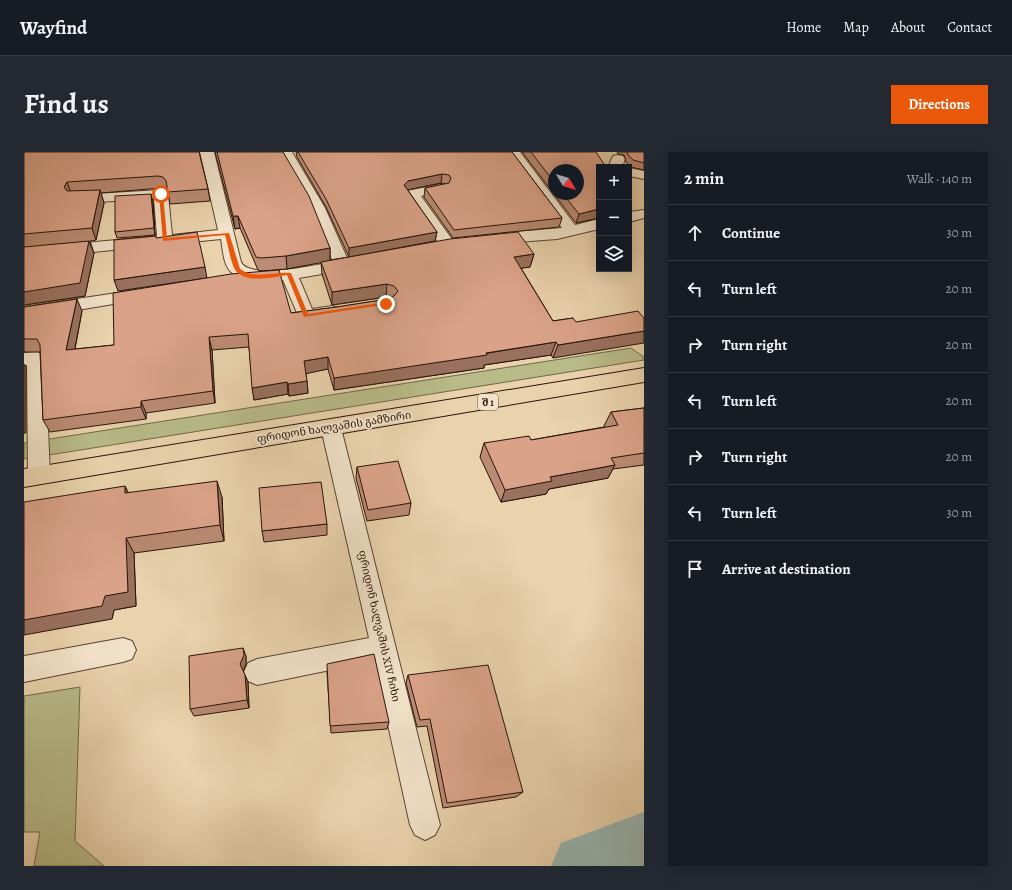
<!DOCTYPE html>
<html lang="en">
<head>
<meta charset="utf-8">
<style>
  :root { --surface:#171b24; --page:#242831; --text:#f1f3f6; --muted:#9ea1a6; --line:#363941; --accent:#ea580c }
  body { margin:0; font-family:Alegreya,"Noto Serif Georgian",serif; background:var(--page); color:var(--text) }
  .controls { position:absolute; right:12px; top:12px; display:grid; overflow:hidden; border-radius:0px; box-shadow:0 4px 16px #0002 }
  .controls button { width:36px; height:36px; display:grid; place-items:center; padding:0; border:0; border-bottom:1px solid var(--line); background:var(--surface); color:var(--text); font:20px sans-serif }
  .compass { position:absolute; left:524px; top:12px; width:36px; height:36px; border-radius:50%; background:var(--surface); box-shadow:0 4px 16px #0002; rotate:128deg }
  .stop { position:absolute; width:12px; height:12px; margin:-9px; border:3px solid #ea580c; border-radius:50%; background:#fff }
  .stop.end { background:#ea580c; border-color:#fff; box-shadow:0 1px 4px #0008 }
  .list { margin:0; padding:0; list-style:none }
  h2 { display:flex; justify-content:space-between; align-items:center; height:52px; margin:0; padding:0 16px; font-size:17px }
  h2 small { font-size:13px; font-weight:400; color:var(--muted) }
  .list li { display:grid; grid-template-columns:26px 1fr auto; gap:12px; align-items:center; box-sizing:border-box; height:56px; padding:0 16px; border-top:1px solid var(--line) }
  .list b { display:block; font-size:15px; white-space:nowrap }
  .list em { font-size:13px; font-style:normal; color:var(--muted) }
  .icon { flex:none; width:22px; height:22px; fill:none; stroke:currentColor; stroke-width:2; stroke-linecap:round; stroke-linejoin:round }
  .map { position:relative; flex:none; width:620px; height:714px; overflow:hidden; border-radius:0px }
  header { display:flex; align-items:center; gap:24px; box-sizing:border-box; height:56px; padding:0 20px; background:var(--surface); border-bottom:1px solid var(--line) }
  header strong { font-size:19px }
  nav { display:flex; gap:22px; margin-inline-start:auto; font-size:14px }
  .intro { display:flex; align-items:center; justify-content:space-between; box-sizing:border-box; height:96px; padding:0 24px }
  h1 { margin:0; font-size:28px }
  .button { padding:10px 18px; border-radius:0px; background:var(--accent); color:#fff; font-size:14px; font-weight:700 }
  main { display:flex; gap:24px; padding:0 24px }
  aside { flex:1; background:var(--surface); border-radius:0px; box-shadow:0 4px 16px #0002 }
  .map>svg:first-child { display:block }
</style>
</head>
<body>
<header>
<strong>Wayfind</strong>
<nav><a>Home</a><a>Map</a><a>About</a><a>Contact</a></nav>
</header>
<div class="intro"><h1>Find us</h1><a class="button">Directions</a></div>
<main>
<div class="map">
<svg width="620" height="714" viewBox="0 0 620 714">
  <rect width="100%" height="100%" fill="#e9d2ac"/>
  <filter id="stains"><feTurbulence type="fractalNoise" baseFrequency=".005" numOctaves="4"/><feColorMatrix values="0 0 0 0 .2 0 0 0 0 .09 0 0 0 0 .02 0 0 0 .5 -.17"/></filter>
  <radialGradient id="worn" r=".72"><stop offset=".6" stop-color="#630" stop-opacity="0"/><stop offset="1" stop-color="#630" stop-opacity=".3"/></radialGradient>
  <path fill="#b8bb88" stroke="#706848" d="M607,196l13,9v3l-620,99v-16z
    M56,535l-5,154 29,25h-70l6,-34h-16v-136z
    M620,692v22h-60z"/>
  <g fill="none" stroke-linecap="round" stroke-linejoin="round">
    <path fill="#99b6b0" fill-rule="evenodd" d="M620,660v54h-93l10,-23z"/>
    <g stroke="#584431" stroke-width="2">
      <path id="minor" d="M176,0h14l27,110c8,18 75,3 92,0l-22,-54 -33,-56h14l33,56 23,52 9,1 2,3 -2,3 -6,2 -52,9 13,31 20,-3 6,2 3,4 -3,4 -32,6 -6,-2 -17,-40c-15,1 -40,4 -52,-8 -8,-8 -8,-22 -10,-33l-197,20v-10l133,-13 -3,-37 -77,4 -5,-1 -2,-3 2,-3 5,-1 84,-5 5,1 2,3 4,41 46,-5z
        M482,0h14l55,73 24,-6v10l-42,10 -66,5 -6,-2 -2,-3 2,-3 6,-2 71,-6z
        M594,3l5,1 2,3 -3,8h-14l5,-11z
        M605,16l15,3v8l-15,-3z
        M417,32l5,1 2,3 -2,3 -25,5 35,49 -2,3h-12l-37,-54 2,-3z
        M620,58v8l-15,4v-10z
        M119,137l6,1 2,4 -2,4 -125,21v-12z
        M12,200l7,1 2,5 5,118 -3,6 -8,2 -8,-2 -3,-6 -1,-111h-3v-12z
        M307,268l7,3 3,5 99,397 -5,10 -10,5 -10,-5 -5,-10 -36,-164 -117,24 -9,-4 -4,-9 4,-9 9,-4 112,-21 -48,-210 3,-5z
        M99,486l9,3 4,9 -4,9 -9,3 -99,20v-26z"/>
    </g>
    <g stroke="#281408" stroke-width="2">
      <path id="highway" d="M620,216v14l-620,105v-18z"/>
    </g>
    <use href="#minor" fill="#f1e2c9" fill-rule="evenodd"/>
    <use href="#highway" fill="#e9d2ac" fill-rule="evenodd"/>
  </g>
  <path fill="#bb8b75" stroke="#281408" fill-rule="evenodd" d="M0,0h175l9,37 2,12 -40,3 -2,-13 -2,-1 -5,-2 -60,5 3,10 -8,37 -6,1 4,12 -9,43 -61,9z
    M191,0h68l47,96v12l19,-3 -23,-50 -29,-50 -1,-5h216l50,66 -3,9 -106,11 -29,-41 1,-9 21,-4 -5,-1 -34,6 30,43 -2,9 -43,8 142,5 -4,13 -9,1 32,53 20,-3 -20,40 -2,-3 -67,10v3l-150,22 -6,-21 -22,4 2,20 -19,3 -1,-2 -34,6 -5,-53 -37,3 3,53 -69,10v6l-96,13 -7,-12 -3,-68h-16v-45l58,4 -7,38 39,-4 177,-32 46,-6 51,-8 2,-1 -4,-1 -54,8 -10,-31 -1,-12 -34,7 -25,2 -4,-1 -18,-42 -5,1z
    M498,0h74l3,15v51l-23,5zM530,18l24,24h-24z
    M593,0h27v18l-13,-3 -5,-5 -2,-7 -6,-1z
    M129,49l2,34 -38,3 -2,-6z
    M620,256v57l-31,4 -5,9 -59,11 -3,5 -45,8 -21,-45 4,-14 47,-3 73,-13v-1l7,-14z
    M333,315l54,36 -2,12 -42,6 -11,-43z
    M101,334l3,7 94,4 2,44 -90,12 2,53 -22,4 -2,9z
    M303,372v11l-63,7 -2,-11z
    M222,504v7l-3,8 5,11 1,26 -55,8 -4,-7z
    M303,520l62,50 -2,7 -56,4z
    M384,523l115,117 -7,5 -73,11 -16,-82 -10,1 -11,-44z"/>
  <path fill="#99715f" stroke="#281408" d="M418,22l-1,9 -34,7 -3,-5 4,-4z
    M43,30l5,13 -3,5 -5,-13z
    M76,38l4,13 -8,37 -4,-12z
    M127,42l2,7 2,34 -1,-7z
    M575,57v9l-23,5 3,-9z
    M209,64h5l2,12 -5,1z
    M413,80l-2,9 -86,16v-9z
    M65,89l5,12 -9,43 -61,9v-13z
    M306,96v13l-43,8 -1,-13z
    M510,102l-4,13 -20,3 4,-13z
    M181,115l2,11 -89,13 -4,-11z
    M363,132l-1,13 -54,8v-13z
    M53,147l5,12 -10,52 -6,-13z
    M620,179v12l-91,15 5,-13z
    M185,185l3,13 3,53 -2,-12z
    M532,190l-5,13 -67,10v3l-150,22v-12z
    M304,205v12l-23,5 -1,-13z
    M0,212l2,2v67h-2z
    M283,229l1,12 -19,3 -1,-12z
    M263,230l1,12 -34,6 -2,-12z
    M117,249l5,12v6l-5,-12z
    M591,313l-7,13 -59,11 -3,5 -45,8 4,-12 45,-13z
    M193,329l5,16 2,44 -4,-16z
    M101,334l8,16 -8,-9z
    M102,386l8,15 2,53 -22,4 -2,9 -88,16v-15z
    M219,496l3,8v7l-3,10 -3,-9z
    M221,523l3,7 1,26 -2,-8z"/>
  <path fill="#daa288" stroke="#281408" d="M0,0h175l9,37 -40,3 -2,-11 -3,-4 -5,-1 -91,6 -3,5 3,4 33,-1 -8,38 -68,6z
    M193,0h66l26,44 21,52 -44,8 -25,2 -5,-1 -18,-41h-5z
    M274,0h214l50,66 -108,12 -29,-42 24,-5 2,-5 -2,-3 -7,-1 -34,7 -4,4 33,47 -88,16 -23,-49z
    M507,0h65l10,15h-7v42l-20,5 -16,-20h15v-24h-24v12z
    M603,0h17v11l-11,-3 -5,-5z
    M127,42l3,34 -39,4v-36z
    M173,80l8,35 -91,13v-40l42,-4v2z
    M494,80l16,22 -20,3 39,64 20,-3 3,4 62,-11 6,7v13l-86,14 -2,-3 -70,11 1,2 -153,23 -6,-21 -24,4 3,20 -19,3 -1,-2 -35,6 -4,-54 -39,3 4,54 -72,10v6l-98,13 -3,-75 -3,-6h-13v-32l53,-8 -11,51 48,-5 -1,-52 118,-19 48,-4 12,43 46,-6 51,-8 6,-3 4,-5 -4,-5 -7,-2 -55,8 -11,-30 129,-23z
    M65,89l-9,42 -56,9v-45z
    M620,256v45l-33,5 4,7 -65,12 2,4 -47,9 -21,-47 45,-7 2,4 87,-15 -7,-13z
    M374,309l13,42 -43,7 -11,-43z
    M193,329l3,44 -94,13 2,54 -23,4 -3,10 -78,14v-118l101,-16v7z
    M297,330l6,42 -65,7 -3,-43z
    M219,496l1,7 -4,9 5,11 2,25 -57,9 -1,-53z
    M350,502l15,68 -59,4 -3,-62z
    M464,513l35,127 -76,11 -17,-84 -10,1 -12,-45z"/>
  <path fill="#ea580c" d="M137,41l2,1 4,44 62,-5 11,36c16,11 33,2 51,4l17,41 78,-12 3,2 -85,13 -17,-42c-14,2 -40,9 -51,-4 -5,-6 -8,-27 -11,-36l-62,6 -4,-47z"/>
  <g text-anchor="middle" dominant-baseline="central" stroke-width="4" stroke-linejoin="round" paint-order="stroke">
    <rect fill="#f1e2c9" stroke="#645242" stroke-width="1" x="454" y="242" width="20" height="16" rx="3"/>
    <g font-size="10" font-weight="bold" fill="#281408">
      <text x="464" y="250">შ 1</text>
    </g>
    <g font-size="11" fill="#281408" stroke="#f1e2c9">
      <text transform="translate(310 275) rotate(-9)">ფრიდონ ხალვაშის გამზირი</text>
      <text transform="translate(355 474) rotate(77)">ფრიდონ ხალვაშის XIV ჩიხი</text>
    </g>
  </g>
  <rect width="100%" height="100%" filter="url(#stains)"/>
  <rect width="100%" height="100%" fill="url(#worn)"/>
</svg>
<div class="controls">
<button>+</button>
<button>−</button>
<button><svg class="icon" aria-label="layers" viewBox="0 0 24 24"><path d="M12 4l9 5-9 5-9-5zM3 14l9 5 9-5"/></svg></button>
</div>
<svg class="compass" viewBox="-18 -18 36 36"><path d="M0-13l5 13h-10z" fill="#e53935"/><path d="M0 13l5-13h-10z" fill="#9ea1a6"/></svg>
<div class="stop" style="left:137px;top:42px"></div>
<div class="stop end" style="left:362px;top:152px"></div>
</div>
<aside>
<h2>2 min<small>Walk · 140 m</small></h2>
<ul class="list">
<li><svg class="icon" aria-label="ahead" viewBox="0 0 24 24"><path d="M12 20V5M6 11l6-6 6 6"/></svg><div><b>Continue</b></div><em>30 m</em></li>
<li><svg class="icon" aria-label="left" viewBox="0 0 24 24"><path d="M17 20v-9H6M10 6l-5 5 5 5"/></svg><div><b>Turn left</b></div><em>20 m</em></li>
<li><svg class="icon" aria-label="right" viewBox="0 0 24 24"><path d="M7 20v-9h11M14 6l5 5-5 5"/></svg><div><b>Turn right</b></div><em>20 m</em></li>
<li><svg class="icon" aria-label="left" viewBox="0 0 24 24"><path d="M17 20v-9H6M10 6l-5 5 5 5"/></svg><div><b>Turn left</b></div><em>20 m</em></li>
<li><svg class="icon" aria-label="right" viewBox="0 0 24 24"><path d="M7 20v-9h11M14 6l5 5-5 5"/></svg><div><b>Turn right</b></div><em>20 m</em></li>
<li><svg class="icon" aria-label="left" viewBox="0 0 24 24"><path d="M17 20v-9H6M10 6l-5 5 5 5"/></svg><div><b>Turn left</b></div><em>30 m</em></li>
<li><svg class="icon" aria-label="arrive" viewBox="0 0 24 24"><path d="M6 21V4h12l-3 4 3 4H6"/></svg><div><b>Arrive at destination</b></div></li>
</ul>
</aside>
</main>
</body>
</html>
